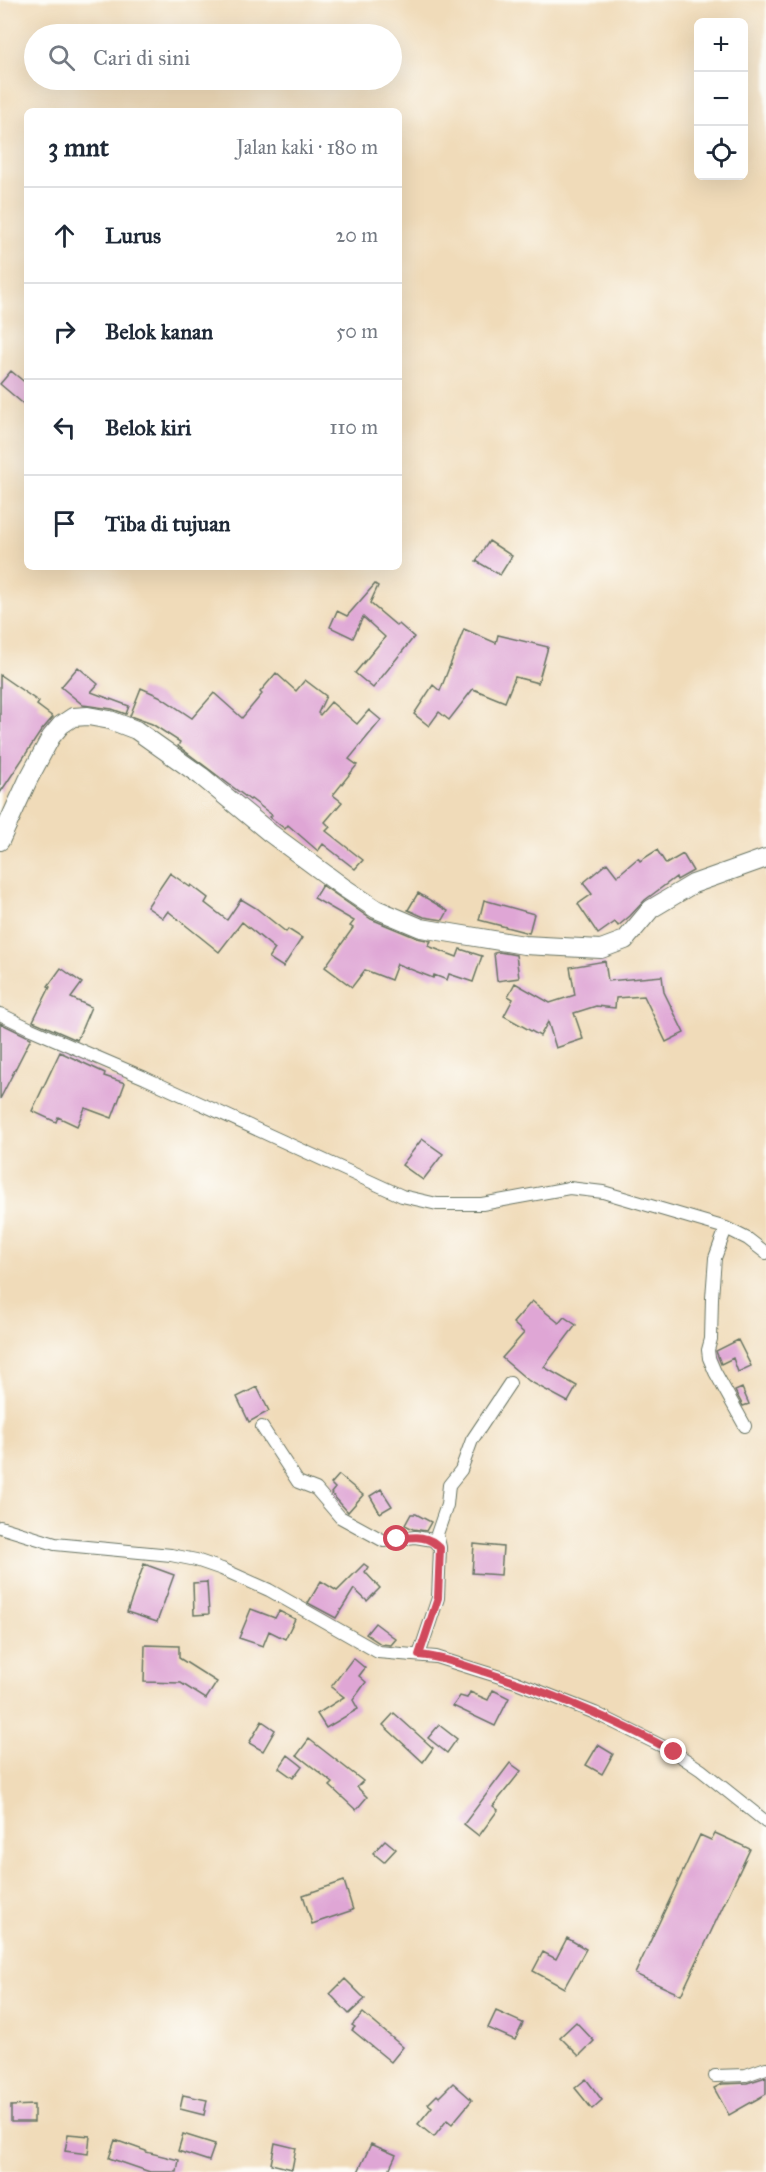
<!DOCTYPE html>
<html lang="id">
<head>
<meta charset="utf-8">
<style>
  :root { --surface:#fff; --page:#f2f2f3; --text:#1f2937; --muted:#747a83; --line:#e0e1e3 }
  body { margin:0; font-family:"IM FELL Great Primer",serif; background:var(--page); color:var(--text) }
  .controls { position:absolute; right:18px; top:18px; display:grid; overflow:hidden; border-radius:9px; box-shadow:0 6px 24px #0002 }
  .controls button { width:54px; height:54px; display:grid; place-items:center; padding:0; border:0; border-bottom:2px solid var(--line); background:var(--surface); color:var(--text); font:30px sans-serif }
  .stop { position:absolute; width:18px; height:18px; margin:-14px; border:4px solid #d1495b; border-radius:50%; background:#fff }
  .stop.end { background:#d1495b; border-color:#fff; box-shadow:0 2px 6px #0008 }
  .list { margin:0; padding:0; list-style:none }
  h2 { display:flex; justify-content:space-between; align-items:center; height:78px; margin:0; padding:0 24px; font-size:26px }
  h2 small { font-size:20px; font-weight:400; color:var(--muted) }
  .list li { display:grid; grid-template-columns:39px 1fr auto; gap:18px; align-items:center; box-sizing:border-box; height:96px; padding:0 24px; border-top:2px solid var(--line) }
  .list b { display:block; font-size:22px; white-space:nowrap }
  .list em { font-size:20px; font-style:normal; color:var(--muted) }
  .icon { flex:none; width:33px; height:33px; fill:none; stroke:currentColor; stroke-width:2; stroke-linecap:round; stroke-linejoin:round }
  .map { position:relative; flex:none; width:766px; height:2172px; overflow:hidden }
  .search { position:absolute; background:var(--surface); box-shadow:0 6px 24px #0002; left:24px; top:24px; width:378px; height:66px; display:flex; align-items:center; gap:15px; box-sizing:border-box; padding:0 21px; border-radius:33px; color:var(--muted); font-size:22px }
  .panel { position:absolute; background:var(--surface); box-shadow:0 6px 24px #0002; left:24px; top:108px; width:378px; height:462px; border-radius:9px }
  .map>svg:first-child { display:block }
</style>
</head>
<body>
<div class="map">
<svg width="766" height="2172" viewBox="0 0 766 2172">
  <rect width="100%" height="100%" fill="#fdfcf7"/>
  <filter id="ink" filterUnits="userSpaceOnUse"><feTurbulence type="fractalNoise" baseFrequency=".0167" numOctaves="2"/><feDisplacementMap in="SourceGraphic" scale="12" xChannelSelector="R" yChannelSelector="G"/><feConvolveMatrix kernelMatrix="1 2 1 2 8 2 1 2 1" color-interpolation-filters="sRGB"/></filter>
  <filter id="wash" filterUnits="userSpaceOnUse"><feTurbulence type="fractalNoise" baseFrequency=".008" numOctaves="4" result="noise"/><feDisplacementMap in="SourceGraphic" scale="24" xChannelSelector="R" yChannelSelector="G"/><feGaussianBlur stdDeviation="1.35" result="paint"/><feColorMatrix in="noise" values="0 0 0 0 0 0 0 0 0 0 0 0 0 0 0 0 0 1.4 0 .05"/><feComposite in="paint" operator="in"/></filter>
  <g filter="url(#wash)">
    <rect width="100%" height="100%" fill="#f0dbb9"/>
    <g id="blocks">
      <path fill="#dfa6d5" d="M11,371l16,13v23l-27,-23z
        M489,541l23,15 -12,19 -24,-14z
        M375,584l3,2 -8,17 27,23 2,-2 15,13 -41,51 -18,-15 30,-36 -22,-20 -10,21 -23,-11 7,-16 10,5z
        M464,629l32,14 2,-8 50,12 -10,36 -23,-6 -10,25 -32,-13 -24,31 -10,-8 -10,14 -15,-12 19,-29 7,6z
        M78,667l20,17 -7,8 38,14 -3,8 -14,-5 -29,-4 -22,-18z
        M276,673l20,18 9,-11 21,16 -8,17 2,2 11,-13 26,22 12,-14 12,10 -32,39 8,6 -24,30 9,7 -17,20 5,5 -4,4 37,29 -8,9 -32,-25 -5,7 -30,-26 -3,4 -15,-12 2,-2 -21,-16 -1,1 -72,-54 2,-4 -28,-18 -22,-8 11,-28 18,8 33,22 22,-25 28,25 20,-24 -2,-2z
        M0,675l39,27 -2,3 16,12 -12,14 -41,62z
        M657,850l9,14 17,-10 10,17 -16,9 -1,-3 -31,23 -15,16 -12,10 -3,-4 -17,12 -20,-30 14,-10 -9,-11 24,-20 10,13 21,-18 2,3z
        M170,873l20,14 1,-2 17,13 -3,5 22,17 14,-21 15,9 30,24 2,-3 14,9 -19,29 -14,-9 6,-9 -33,-27 -23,30 -51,-41 -5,7 -16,-11z
        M322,885l49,34 46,19 14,3 -3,5 29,11 3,-8 22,7 -9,26 -24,-8 -2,6 -13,-5 -1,3 -36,-14 -6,16 -26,-10 -13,17 -27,-20 28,-39 -3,-2 4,-5 -40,-23z
        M418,893l30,18 -5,9 -19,-3 -16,-7z
        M484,900l50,14 -5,19 -50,-13z
        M499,952l17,3 3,23 -22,3 -3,-28z
        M605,961l3,20 54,-5 2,16 20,41 -18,9 -22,-46 -28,2 -1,10 -19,-2 -22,7 9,26 -27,9 -8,-26 -8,14 -36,-20 9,-17 -5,-3 7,-13 35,20 25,-8 -5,-28z
        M61,968l21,15 -11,15 20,9 -14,33 -44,-19 17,-34 -2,-1z
        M0,1023l31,15 -31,61z
        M60,1052l45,21 -1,3 21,7 -13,35 -27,-10 -8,18 -19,-9 -2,5 -24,-11z
        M422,1139l21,15 -20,26 -21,-15z
        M532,1301l27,22 5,-6 12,8 -32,42 33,19 -9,16 -39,-21 -27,-23 22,-25 -11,-10z
        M738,1340l13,26 -13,6 -5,-14 -12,6 -5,-13z
        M257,1387l12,24 -20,11 -12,-25z
        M742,1388l7,16 -6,2 -8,-15z
        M339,1475l24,20 -15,17 -17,-19 4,-5 -4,-4z
        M381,1489l11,17 -12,7 -10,-17z
        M411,1514h5l15,8 -5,9 -13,-2 -8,-4z
        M474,1544l29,3 -2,28 -29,-2z
        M144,1564l30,11 -17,47 -30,-10z
        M364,1564l4,3 -3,5 15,16 -13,13 -13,-12 -18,29 -28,-15 13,-22 16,10z
        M207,1582l2,32 -15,1 -1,-32z
        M251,1609l24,9 4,-7 16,8 -10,20 -16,-8 -6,15 -24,-8z
        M375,1623l21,16 -5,6 -10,-1 -15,-10z
        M145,1645l34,1v12l38,24 -11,17 -25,-16 -37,-1z
        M353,1658l12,10 -6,8 7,6 -13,18 5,9 -32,19 -9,-14 27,-17 -13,-10z
        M493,1690l16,8 -14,28 -42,-20 7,-10 7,2 3,-6 18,8z
        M394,1713l39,35 -10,14 -40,-37z
        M262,1721l13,9 -12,21 -14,-8z
        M439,1725l18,14 -10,14 -19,-15z
        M309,1739l54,42 -6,6 10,10 -11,13 -26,-24 3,-3 -36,-28z
        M598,1745l15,9 -11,20 -16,-9z
        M288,1755l14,11 -9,12 -14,-10z
        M510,1763l11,8 -28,35 5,4 -19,26 -15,-12z
        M715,1833l35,16 -69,146 -46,-21 65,-139 11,5z
        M385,1840l11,9 -12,13 -11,-9z
        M344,1881l9,29 -41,14 -9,-29z
        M567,1938l19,11 -22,39 -31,-17 10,-19 13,7z
        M345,1979l20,20 -16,15 -19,-20z
        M496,2011l27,12 -8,17 -27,-12z
        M363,2013l40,34 -12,15 -39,-32 3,-3 -3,-2z
        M576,2022l18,19 -15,15 -19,-19z
        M766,2077v17l-37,21 -15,-27 8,-4 25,-1z
        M586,2079l16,21 -10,9 -17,-21z
        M453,2083l19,17 -20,24 -5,-4 -13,17 -16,-13 14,-17 -4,-3 9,-9 2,2z
        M183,2095l24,5 -3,15 -24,-6z
        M34,2105v17h-23v-16z
        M68,2134l22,2 -2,18 -23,-3z
        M183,2134l32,10 -6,17 -31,-10z
        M115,2140l31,11v1l33,8 -2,12h-27l-41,-14z
        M275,2143l21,5 -4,21 -21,-5z
        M371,2144l25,11 -8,17h-30z"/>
    </g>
  </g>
  <g filter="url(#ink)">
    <use href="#blocks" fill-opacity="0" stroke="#687463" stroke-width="1.5"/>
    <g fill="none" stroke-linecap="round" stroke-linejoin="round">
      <g stroke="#687463" stroke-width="14">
        <path id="street" d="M0,1014l31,15 114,49 257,118 35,8h45l87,-16 34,4 123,36 22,11 18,14
          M726,1228l-11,30 -3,40 -1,41 -3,11 1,8 6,14 30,54
          M262,1427l36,55 18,7 24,28 44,24 31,-4 18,3 7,8 -2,50 -19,57
          M0,1527l55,17 116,11 25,5 26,9 47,21 109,62 58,5 80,25 79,31 79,39 27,18 65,52
          M440,1547l-3,-13 10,-29 2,-20 12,-15 11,-30 38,-57
          M715,2076l31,-1 20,-7"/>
      </g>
      <g stroke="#687463" stroke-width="20">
        <path id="secondary" d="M0,841l28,-61 23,-43 10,-12 12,-8 15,-1 22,4 26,10 65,46 69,57 73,54 33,22 45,19 103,17 77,4 24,-9 26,-31 42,-25 73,-26"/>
      </g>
      <use href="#street" stroke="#fff" stroke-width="12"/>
      <use href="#secondary" stroke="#fff" stroke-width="18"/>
    </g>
  </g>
  <g fill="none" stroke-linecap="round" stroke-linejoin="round" filter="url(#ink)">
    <path stroke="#d1495b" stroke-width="8" d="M397,1539c17,-2 30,-5 43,9l-2,50 -19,57c23,2 44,10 66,17 66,21 129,47 189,80"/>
  </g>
</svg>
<div class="controls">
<button>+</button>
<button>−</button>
<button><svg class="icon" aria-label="locate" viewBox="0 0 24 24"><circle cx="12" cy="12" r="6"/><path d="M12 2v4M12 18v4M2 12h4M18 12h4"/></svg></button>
</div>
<div class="stop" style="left:397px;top:1539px"></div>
<div class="stop end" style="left:674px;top:1752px"></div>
<div class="search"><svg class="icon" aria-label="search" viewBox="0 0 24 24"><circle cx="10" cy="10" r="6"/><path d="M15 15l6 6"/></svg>Cari di sini</div>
<section class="panel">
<h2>3 mnt<small>Jalan kaki · 180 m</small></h2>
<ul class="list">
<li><svg class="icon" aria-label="ahead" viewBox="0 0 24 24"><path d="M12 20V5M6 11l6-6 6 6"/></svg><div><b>Lurus</b></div><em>20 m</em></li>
<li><svg class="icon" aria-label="right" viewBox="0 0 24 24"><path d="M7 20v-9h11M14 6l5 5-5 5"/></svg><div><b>Belok kanan</b></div><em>50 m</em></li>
<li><svg class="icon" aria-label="left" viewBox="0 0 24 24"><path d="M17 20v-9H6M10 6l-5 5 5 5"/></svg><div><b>Belok kiri</b></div><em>110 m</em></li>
<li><svg class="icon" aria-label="arrive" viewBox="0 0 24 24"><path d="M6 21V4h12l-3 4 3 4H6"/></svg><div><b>Tiba di tujuan</b></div></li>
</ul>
</section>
</div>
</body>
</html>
